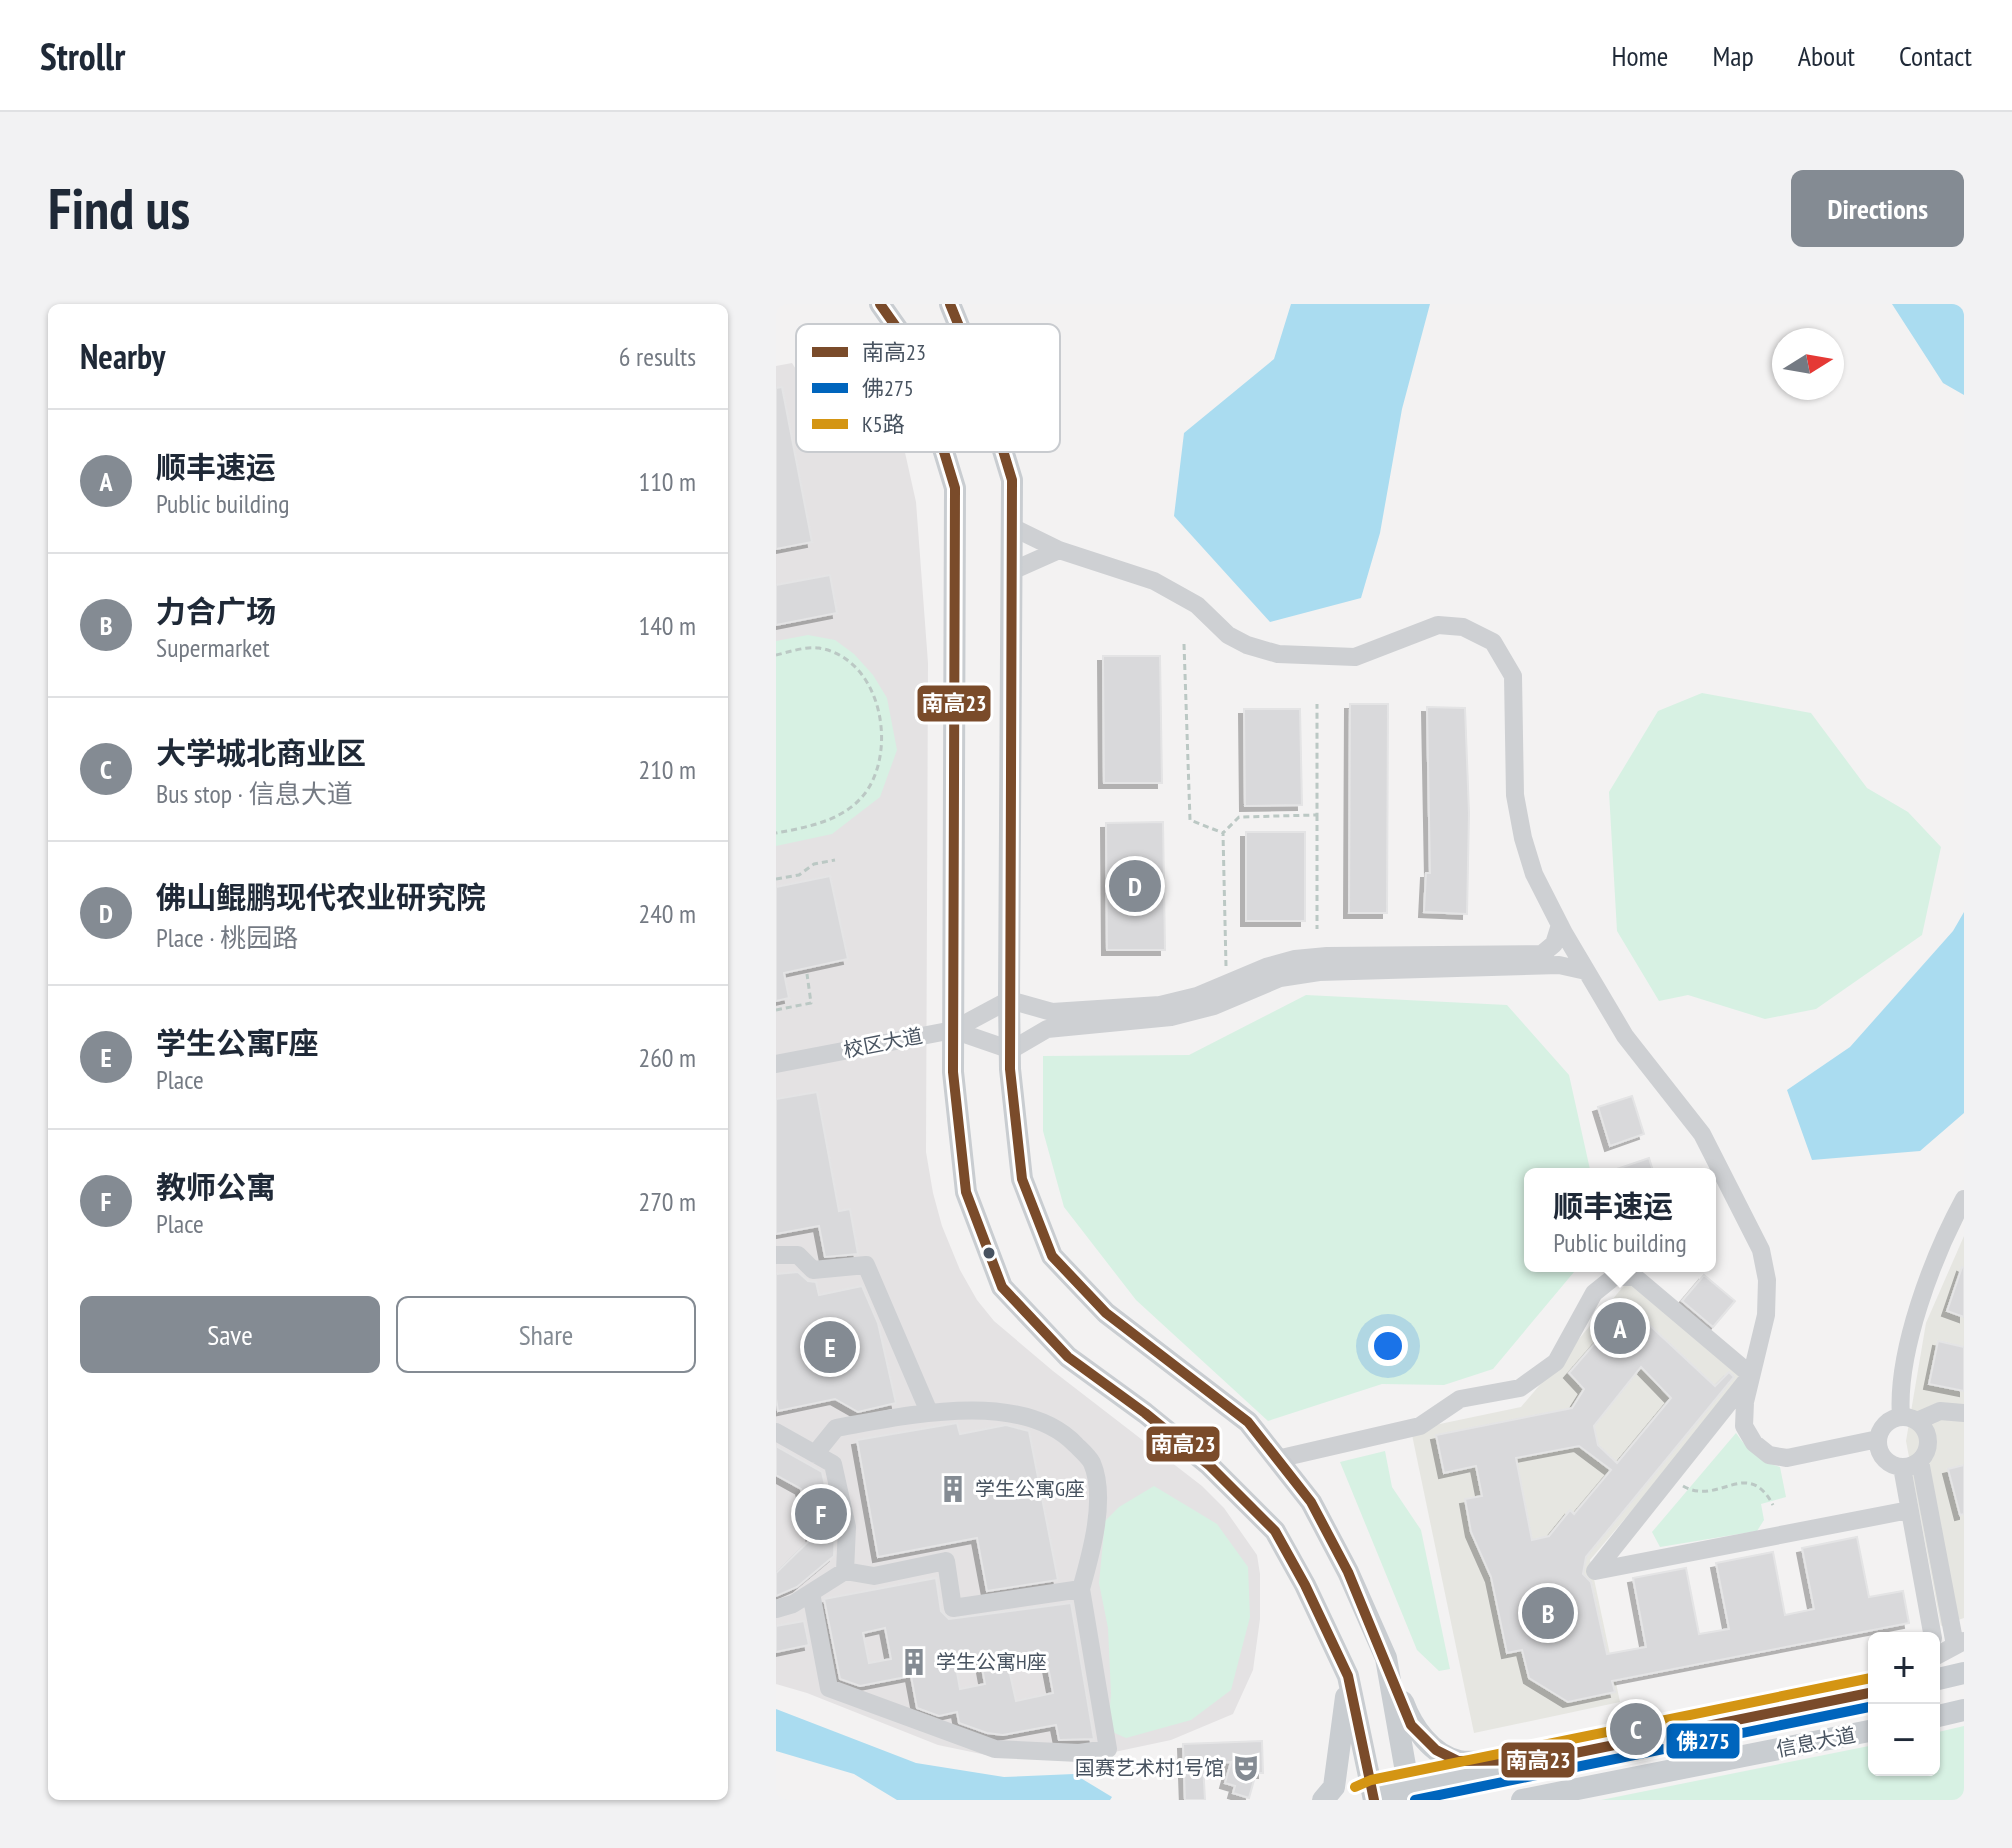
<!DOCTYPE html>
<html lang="en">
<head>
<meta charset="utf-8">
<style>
  :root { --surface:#fff; --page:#f2f2f3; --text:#1f2937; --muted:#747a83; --line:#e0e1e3; --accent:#848b93 }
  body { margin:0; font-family:"PT Sans Narrow","Noto Sans SC",sans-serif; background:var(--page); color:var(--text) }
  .controls { position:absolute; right:24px; bottom:24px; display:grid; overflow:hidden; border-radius:12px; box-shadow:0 2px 6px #0004 }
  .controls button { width:72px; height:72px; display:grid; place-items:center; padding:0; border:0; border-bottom:2px solid var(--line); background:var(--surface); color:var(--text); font:40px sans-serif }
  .compass { position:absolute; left:996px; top:24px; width:72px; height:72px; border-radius:50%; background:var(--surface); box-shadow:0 2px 6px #0004; rotate:79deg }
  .you { position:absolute; left:612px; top:1042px; width:28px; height:28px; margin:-20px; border:6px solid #fff; border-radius:50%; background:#1a73e8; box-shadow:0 0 0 12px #1a73e833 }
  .badge { display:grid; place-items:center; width:52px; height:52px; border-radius:50%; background:var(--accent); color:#fff; font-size:26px; font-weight:700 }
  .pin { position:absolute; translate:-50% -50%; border:4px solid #fff; box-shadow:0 2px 8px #0006 }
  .popup { position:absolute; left:748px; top:864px; width:192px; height:104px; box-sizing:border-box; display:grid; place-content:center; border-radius:12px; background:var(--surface); filter:drop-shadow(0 2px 6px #0005); font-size:26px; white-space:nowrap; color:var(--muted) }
  .popup b { font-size:30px; color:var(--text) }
  .popup::after { content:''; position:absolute; left:50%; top:100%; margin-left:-16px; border:16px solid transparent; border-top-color:var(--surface) }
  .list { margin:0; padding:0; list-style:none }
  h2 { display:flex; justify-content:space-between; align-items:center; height:104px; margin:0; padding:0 32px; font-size:34px }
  h2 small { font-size:26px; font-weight:400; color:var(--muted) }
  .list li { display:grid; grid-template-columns:52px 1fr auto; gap:24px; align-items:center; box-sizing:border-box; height:144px; padding:0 32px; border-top:2px solid var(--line) }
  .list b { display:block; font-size:30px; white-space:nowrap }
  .list p { margin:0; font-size:26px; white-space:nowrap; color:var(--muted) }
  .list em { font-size:26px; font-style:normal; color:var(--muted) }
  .actions { display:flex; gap:16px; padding:24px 32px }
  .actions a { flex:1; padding:18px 0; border:2px solid var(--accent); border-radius:12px; text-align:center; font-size:28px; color:var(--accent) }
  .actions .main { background:var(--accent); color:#fff }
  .map { position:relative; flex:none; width:1188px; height:1496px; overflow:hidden; border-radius:12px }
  header { display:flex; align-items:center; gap:48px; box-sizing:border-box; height:112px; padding:0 40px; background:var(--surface); border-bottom:2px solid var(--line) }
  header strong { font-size:38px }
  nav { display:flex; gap:44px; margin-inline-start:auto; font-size:28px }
  .intro { display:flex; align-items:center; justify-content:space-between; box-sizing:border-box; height:192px; padding:0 48px }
  h1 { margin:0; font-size:56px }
  .button { padding:20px 36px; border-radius:12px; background:var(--accent); color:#fff; font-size:28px; font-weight:700 }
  main { display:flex; gap:48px; padding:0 48px }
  aside { flex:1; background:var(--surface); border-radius:12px; box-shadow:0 2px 6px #0004 }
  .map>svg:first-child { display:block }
</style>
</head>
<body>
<header>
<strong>Strollr</strong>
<nav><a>Home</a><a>Map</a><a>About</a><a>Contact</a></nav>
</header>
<div class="intro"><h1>Find us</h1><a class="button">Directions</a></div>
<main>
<aside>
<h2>Nearby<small>6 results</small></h2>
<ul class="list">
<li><span class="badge">A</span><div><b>顺丰速运</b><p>Public building</p></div><em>110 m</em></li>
<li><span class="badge">B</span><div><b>力合广场</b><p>Supermarket</p></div><em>140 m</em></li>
<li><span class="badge">C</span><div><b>大学城北商业区</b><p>Bus stop · 信息大道</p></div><em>210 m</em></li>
<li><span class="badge">D</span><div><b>佛山鲲鹏现代农业研究院</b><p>Place · 桃园路</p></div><em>240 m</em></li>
<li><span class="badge">E</span><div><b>学生公寓F座</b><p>Place</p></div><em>260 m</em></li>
<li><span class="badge">F</span><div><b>教师公寓</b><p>Place</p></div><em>270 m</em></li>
</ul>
<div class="actions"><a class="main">Save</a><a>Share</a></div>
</aside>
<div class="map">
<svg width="1188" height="1496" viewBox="0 0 1188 1496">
  <defs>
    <filter id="shadow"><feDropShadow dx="-5" dy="5" stdDeviation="0" flood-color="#0004"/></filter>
  </defs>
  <rect width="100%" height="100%" fill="#f3f2f2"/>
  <path fill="#e6e6e1" d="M1188,932v382l-23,8 -35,-185 20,-118z
    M852,977l115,98 -153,181 30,142 -146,31 -63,-303 110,-23z"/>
  <path fill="#e4e2e3" d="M89,51l39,93 12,54 12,161 -2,489 7,41 9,33 18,44 17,30 17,21 59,50 149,115 22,22 33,47 3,19v45l-7,51 -20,44 -62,26 -85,18 -95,-2 -53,-11 -131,-52 -31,-9v-1318l16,-3 14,22z"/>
  <path fill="#d7f1e3" d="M32,331l27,5 19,14 19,21 14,23 10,52 -17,47 -48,37 -56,12v-205z
    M926,389l109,20 56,75 41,24 33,35 -19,88 -106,74 -51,10 -77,-24 -29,6 -42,-70 -8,-139 49,-81z
    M530,691l201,10 62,70 22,99h-61v92h49l-86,103 -49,16 -62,-1 -114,37 -132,-121 -72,-93 -21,-76v-75l146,-1z
    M960,1129c13,18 22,28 44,34l6,30 -25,7 3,16 -7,11 -97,16 -8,-15z
    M609,1147l7,36 29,43 29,139 -11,2 -22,-21 -77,-188z
    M378,1182l63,38 31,43 2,50 -19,73 -40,30 -65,18 -18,-8 3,-36 -3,-66 -9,-45 6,-62 14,-14z
    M1188,1422v74h-363l273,-55v25h60v-37z"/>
  <path fill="#aadcf0" d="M515,0h139l-28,105 -22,124 -19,65 -91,24 -96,-106 10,-83 90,-74z
    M1116,0h72v91l-21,-12z
    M1188,608v201l-44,38 -108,9 -25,-70 63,-43 103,-116z
    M0,1405l140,54 88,14 70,-3 38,23 -2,3h-213l-43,-26 -78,-23z"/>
  <path fill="#d9d9db" stroke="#e4e4e5" stroke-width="2" fill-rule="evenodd" filter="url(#shadow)" d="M6,83l30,155 -36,7v-161z
    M54,271l7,38 -61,12v-40z
    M327,352h57l2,127h-58z
    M574,400h38l-1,209h-38z
    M651,403l38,1 4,105 -2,101 -43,-2 2,-39h4z
    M468,405h56l2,96 -57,1z
    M387,518l2,128h-58l-1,-127z
    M470,528h59v89h-59z
    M54,572l18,83 -64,14 5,25 -13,3v-114z
    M41,788l22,119 11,-2 8,45 -33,3 -6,-31 -43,8v-135z
    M856,792l12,38 -34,12 -12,-39z
    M873,854l5,16h-46v-2z
    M1186,963l2,1v49l-17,-6z
    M22,968l10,9 8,1 3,13 43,-9 16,37 18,80 -38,9 -23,-13 -57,12 -2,-12v-125z
    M928,971l31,26 -22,26 -31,-26z
    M852,1001l87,81 14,-14 5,5 -148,180 -3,17 8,8 16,72 39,-7 -13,-69 53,-10 13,66 30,-5 -13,-66 57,-11 12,63 29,-6 -12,-61 55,-11 12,60 34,-6 6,32 -297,58 3,11 -47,10 -39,-24 -7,-28 -15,3 -16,-76 -20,-45 -6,-33 17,-3 -6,-30 -32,7 -8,-38 136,-27 12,-19 -15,-16zM865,1063l30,31 -54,65 -19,-18 -4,-19zM803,1142l32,24 -37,44 -4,-4 -21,26 -17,4 -16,-82z
    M1162,1037l26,6v44l-35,-7z
    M181,1119l3,11 46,-9 23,6 29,149 -71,11 -10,-53 -99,19 -21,-117z
    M0,1142l46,26 13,56 -1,28 -37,31 -21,9v-23l36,-35 -11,-49 -25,-14z
    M1188,1161v49l-4,1 -12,-46z
    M160,1274l5,33 8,8 122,-16 23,136 -35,1 -3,-15 -53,10 -16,-2 -28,-10 -2,-11 -18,4 -22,-8 -6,-32 -51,10 -20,-7 -16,-80zM109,1324l6,31 -22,4 -6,-30zM270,1352l7,37 -37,8 -8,-36zM204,1353l5,27 -25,5 -5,-28z
    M28,1317l5,24 -33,7v-26z
    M486,1437l1,32h-7l-7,25 -16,-5 2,-7 -10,-3 6,-21 -28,1 2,37h-20l-2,-56z"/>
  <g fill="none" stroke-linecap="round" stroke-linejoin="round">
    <path stroke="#bbc8c4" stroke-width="3" stroke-dasharray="6 4" stroke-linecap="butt" d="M408,340l6,176 33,13
      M0,351c13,-3 30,-9 43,-7 60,10 78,95 49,141 -20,31 -59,38 -92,44
      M541,511v114
      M0,575l23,-4 15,-11 21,-4
      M450,662l-3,-133 16,-16 78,-2v-111
      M0,706l35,-7 -4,-29
      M907,1182c36,21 64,-30 90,19"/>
    <path stroke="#ced0d3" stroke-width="18" d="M236,223l47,23 95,31 43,24 31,30 19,10 31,9 77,3 83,-32 25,2 30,15 20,34 2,119 8,43 11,36 30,59 61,103 77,98 59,116 6,30 -1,35 -21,87 -1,24 10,17 15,12 18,3 91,-19
      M236,267l47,-21
      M177,726l58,20 36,-21 124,-12 43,-11 66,-28 39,-6 240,-7 27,6
      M0,760l177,-34 56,-30 43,12 108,-7 37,-9 69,-29 29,-8 32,-3 215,-2 12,-10 6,-19
      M0,951h22l15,15 53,-5 63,147
      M1102 1138a25 25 0 1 1 50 0a25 25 0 1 1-50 0Z
      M1125,1113c-5,-65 32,-161 63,-218
      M1141,1117l23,-10 24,2
      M0,1128l57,32 14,63 -2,44 -52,33 -17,5
      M39,1150l21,-26c68,-12 186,-40 240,17 5,5 13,12 16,18 15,35 -1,91 -11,126l-128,19 -7,-47 -72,15 -29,-5
      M501,1155l143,-33 40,-27 60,-11 36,-26 38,-69 20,-16h21l116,98 -156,196 314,-61
      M1144,1157l35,184
      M1126,1163l31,171
      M35,1289l18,95 166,61 84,4 29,-4 -27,-160
      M1160,1352l28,-15"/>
    <path stroke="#c9cdd1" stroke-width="22" d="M104,0l24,34 26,68 25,82 -2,584 13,120 36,95 66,70 77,56 64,52 66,66 30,54 43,91 26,124
      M174,0l34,84 28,92 -3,520 1,69 12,110 30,77 54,57 142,109 63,80 37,70 38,86 25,142
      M1158,1376l30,-7
      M627,1398c9,24 28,53 56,59 9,2 22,0 32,0
      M1158,1413l30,-7
      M598,1490l500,-102
      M547,1496l11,-13 12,-90
      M746,1496l352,-70"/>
    <g stroke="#fff" stroke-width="16">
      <path id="bus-1" d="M104,0l24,34 26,68 25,82 -2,584 13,120 36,95 66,70 77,56 64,52 66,66 30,54 43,91 26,124
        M174,0l34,84 28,92 -2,589 12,110 30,77 54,57 142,109 63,80 37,70 63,153 25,25 22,11 83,-1 333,-68"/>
    </g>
    <g stroke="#fff" stroke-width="16">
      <path id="bus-2" d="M639,1496l459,-94"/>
    </g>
    <g stroke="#fff" stroke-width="16">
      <path id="bus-3" d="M579,1483l16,-7 500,-102"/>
    </g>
    <use href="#bus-1" stroke="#7a4b2a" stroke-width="10"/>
    <use href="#bus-2" stroke="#0065bd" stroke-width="10"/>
    <use href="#bus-3" stroke="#d49513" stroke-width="10"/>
  </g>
  <defs>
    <g id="building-bare" transform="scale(2.16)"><path d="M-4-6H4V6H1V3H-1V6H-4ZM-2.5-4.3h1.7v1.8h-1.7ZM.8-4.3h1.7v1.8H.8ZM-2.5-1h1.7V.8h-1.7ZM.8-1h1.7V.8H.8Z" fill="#848b93" stroke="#fff" stroke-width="2.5" paint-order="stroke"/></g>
    <g id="theatre-bare" transform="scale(2.16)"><path d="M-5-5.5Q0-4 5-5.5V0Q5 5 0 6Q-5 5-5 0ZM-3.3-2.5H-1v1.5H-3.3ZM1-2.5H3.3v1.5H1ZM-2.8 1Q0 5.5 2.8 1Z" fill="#848b93" stroke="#fff" stroke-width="2.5" paint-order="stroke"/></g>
  </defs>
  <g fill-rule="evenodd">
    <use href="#building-bare" x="177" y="1185"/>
    <use href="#building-bare" x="138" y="1358"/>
    <use href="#theatre-bare" x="470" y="1464"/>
  </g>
  <circle fill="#485360" stroke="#fff" stroke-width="3" cx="213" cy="949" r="7"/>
  <g text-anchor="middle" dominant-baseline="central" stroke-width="6" stroke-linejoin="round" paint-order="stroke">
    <g font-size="20" fill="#485360" stroke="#fff">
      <text transform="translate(107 739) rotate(-11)">校区大道</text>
      <text transform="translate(1040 1438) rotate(-11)">信息大道</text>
    </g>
    <g font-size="20" fill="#485360" stroke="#fff" text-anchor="start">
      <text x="199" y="1185">学生公寓G座</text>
      <text x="160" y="1358">学生公寓H座</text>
      <text x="448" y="1464" text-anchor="end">国赛艺术村1号馆</text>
    </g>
  </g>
  <rect x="20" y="20" width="264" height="128" rx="12" fill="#fff" stroke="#c8cbcf" stroke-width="2"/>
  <rect x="36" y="43" width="36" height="10" fill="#7a4b2a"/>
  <rect x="36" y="79" width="36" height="10" fill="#0065bd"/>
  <rect x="36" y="115" width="36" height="10" fill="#d49513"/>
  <g font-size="22" fill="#485360">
    <text x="86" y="56">南高23</text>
    <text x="86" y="92">佛275</text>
    <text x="86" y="128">K5路</text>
  </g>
  <g stroke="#fff" stroke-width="3">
    <rect x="140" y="380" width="76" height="39" rx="8" fill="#7a4b2a"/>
    <rect x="369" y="1121" width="76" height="38" rx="8" fill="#7a4b2a"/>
    <rect x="889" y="1418" width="76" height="38" rx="8" fill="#0065bd"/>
    <rect x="724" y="1437" width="76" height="38" rx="8" fill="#7a4b2a"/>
  </g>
  <g font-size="22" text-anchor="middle" font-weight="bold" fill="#fff">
    <text x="178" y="407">南高23</text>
    <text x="407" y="1148">南高23</text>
    <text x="927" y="1445">佛275</text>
    <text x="762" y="1464">南高23</text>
  </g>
</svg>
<div class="controls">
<button>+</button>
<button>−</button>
</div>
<svg class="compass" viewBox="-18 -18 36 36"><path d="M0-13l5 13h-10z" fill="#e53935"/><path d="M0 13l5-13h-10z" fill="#747a83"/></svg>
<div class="you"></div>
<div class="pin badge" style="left:844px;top:1024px">A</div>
<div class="popup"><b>顺丰速运</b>Public building</div>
<div class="pin badge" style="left:772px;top:1309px">B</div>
<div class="pin badge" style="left:860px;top:1425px">C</div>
<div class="pin badge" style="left:359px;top:582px">D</div>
<div class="pin badge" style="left:54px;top:1043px">E</div>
<div class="pin badge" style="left:45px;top:1210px">F</div>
</div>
</main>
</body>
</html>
